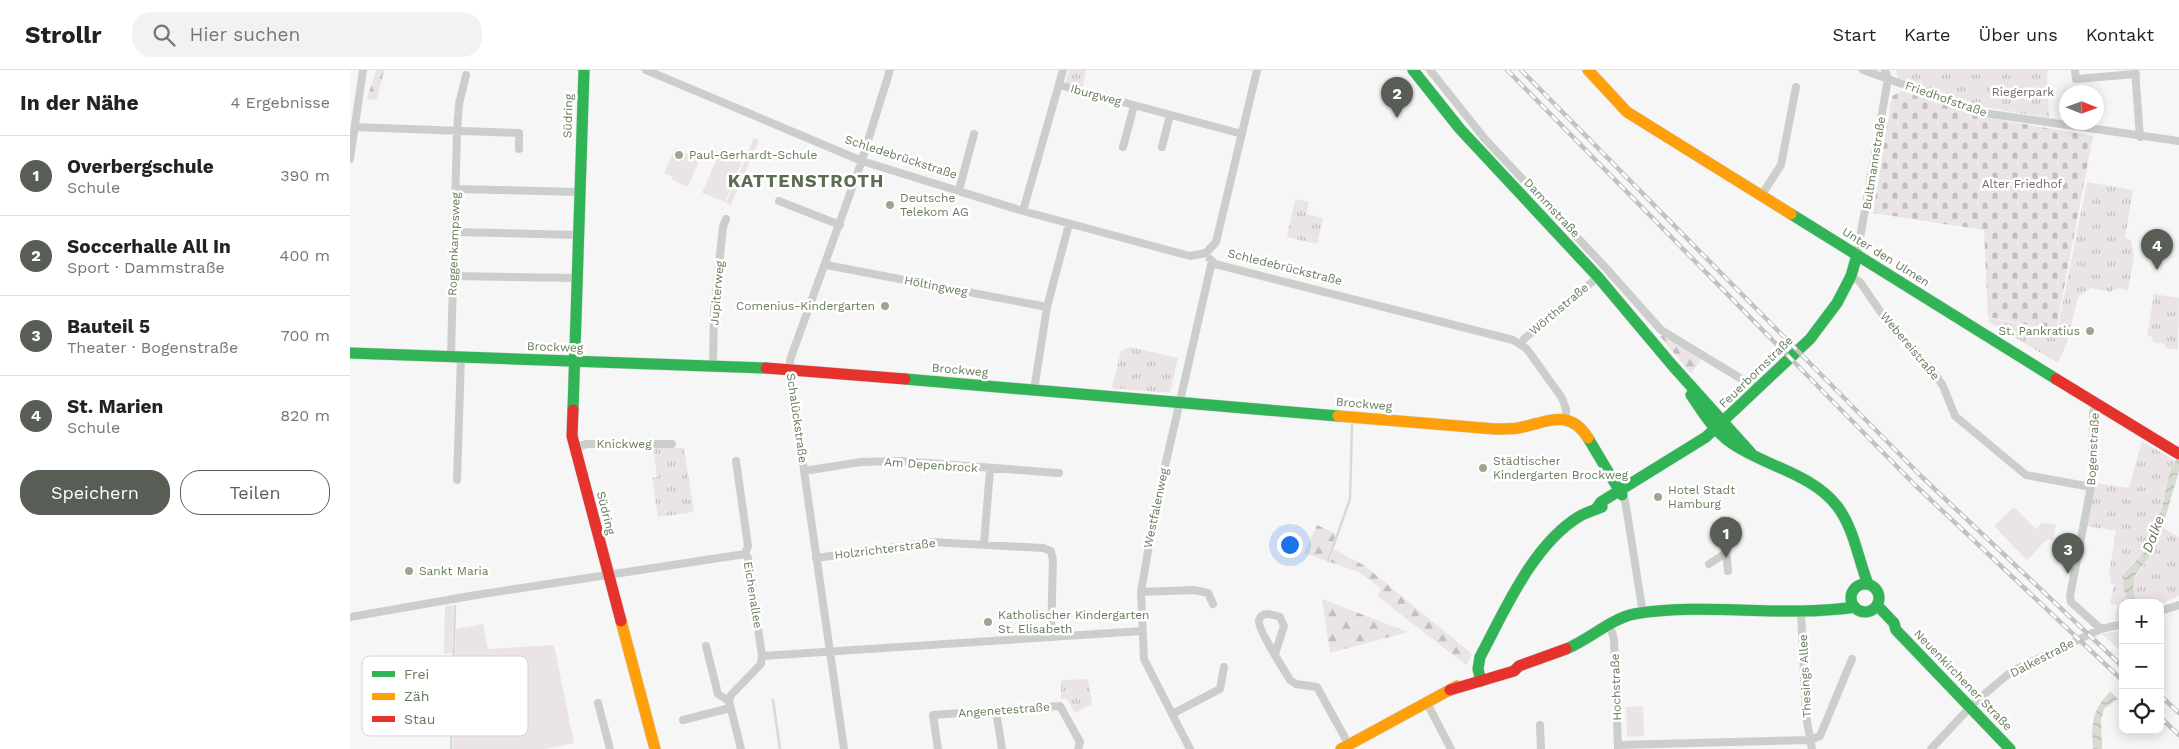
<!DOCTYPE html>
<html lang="de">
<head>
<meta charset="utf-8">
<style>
  :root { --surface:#fff; --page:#f2f2f2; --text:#222; --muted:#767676; --line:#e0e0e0; --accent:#585e55 }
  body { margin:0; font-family:"Work Sans",sans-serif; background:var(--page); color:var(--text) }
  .controls { position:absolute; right:15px; bottom:15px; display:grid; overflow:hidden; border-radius:10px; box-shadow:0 2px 12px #0003 }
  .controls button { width:45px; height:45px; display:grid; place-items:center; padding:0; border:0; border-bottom:1px solid var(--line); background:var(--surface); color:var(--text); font:25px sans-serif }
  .compass { position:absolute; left:1709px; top:15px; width:45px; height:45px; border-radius:50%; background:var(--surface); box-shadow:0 2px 12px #0003; rotate:91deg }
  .you { position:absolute; left:939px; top:474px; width:18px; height:18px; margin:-12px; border:4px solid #fff; border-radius:50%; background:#1a73e8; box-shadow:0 0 0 8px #1a73e833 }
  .badge { display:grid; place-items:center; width:32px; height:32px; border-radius:50%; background:var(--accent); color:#fff; font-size:16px; font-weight:700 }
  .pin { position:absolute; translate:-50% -41px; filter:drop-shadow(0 1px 2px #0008) }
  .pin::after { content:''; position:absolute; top:26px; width:18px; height:15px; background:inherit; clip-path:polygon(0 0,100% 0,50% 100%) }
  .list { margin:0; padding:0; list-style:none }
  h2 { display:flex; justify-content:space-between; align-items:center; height:65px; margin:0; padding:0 20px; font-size:21px }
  h2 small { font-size:16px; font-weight:400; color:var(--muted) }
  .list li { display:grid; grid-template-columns:32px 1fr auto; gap:15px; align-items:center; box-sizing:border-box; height:80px; padding:0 20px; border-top:1px solid var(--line) }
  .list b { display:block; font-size:19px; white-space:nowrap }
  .list p { margin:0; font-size:16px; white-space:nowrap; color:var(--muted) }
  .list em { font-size:16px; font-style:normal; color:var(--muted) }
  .actions { display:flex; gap:10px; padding:15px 20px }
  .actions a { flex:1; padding:11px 0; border:1px solid var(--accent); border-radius:20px; text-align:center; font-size:18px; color:var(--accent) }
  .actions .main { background:var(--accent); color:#fff }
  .icon { flex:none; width:28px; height:28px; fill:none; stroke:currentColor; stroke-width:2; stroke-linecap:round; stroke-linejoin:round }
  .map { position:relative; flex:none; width:1829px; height:679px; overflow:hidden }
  header { display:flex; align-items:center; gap:30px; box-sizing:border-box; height:70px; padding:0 25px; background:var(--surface); border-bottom:1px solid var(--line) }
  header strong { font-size:24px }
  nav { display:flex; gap:28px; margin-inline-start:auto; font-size:18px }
  .search { width:350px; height:45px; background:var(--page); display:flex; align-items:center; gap:12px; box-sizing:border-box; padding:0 18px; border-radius:20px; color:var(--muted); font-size:19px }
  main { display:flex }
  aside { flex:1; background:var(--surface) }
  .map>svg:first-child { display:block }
</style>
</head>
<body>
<header>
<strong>Strollr</strong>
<div class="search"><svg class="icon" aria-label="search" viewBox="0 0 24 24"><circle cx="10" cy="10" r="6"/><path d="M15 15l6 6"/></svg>Hier suchen</div>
<nav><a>Start</a><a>Karte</a><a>Über uns</a><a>Kontakt</a></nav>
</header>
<main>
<aside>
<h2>In der Nähe<small>4 Ergebnisse</small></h2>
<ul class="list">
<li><span class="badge">1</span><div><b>Overbergschule</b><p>Schule</p></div><em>390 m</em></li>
<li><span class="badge">2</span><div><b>Soccerhalle All In</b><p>Sport · Dammstraße</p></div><em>400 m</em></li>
<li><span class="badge">3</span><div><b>Bauteil 5</b><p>Theater · Bogenstraße</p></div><em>700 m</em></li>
<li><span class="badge">4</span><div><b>St. Marien</b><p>Schule</p></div><em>820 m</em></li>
</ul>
<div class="actions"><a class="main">Speichern</a><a>Teilen</a></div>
</aside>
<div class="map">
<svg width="1829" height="679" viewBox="0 0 1829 679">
  <defs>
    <pattern id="forest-firs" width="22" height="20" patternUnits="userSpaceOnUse" patternTransform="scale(1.25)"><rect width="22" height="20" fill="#eae4e6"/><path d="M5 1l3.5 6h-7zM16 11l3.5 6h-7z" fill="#c1bebe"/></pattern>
    <pattern id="cemetery-stones" width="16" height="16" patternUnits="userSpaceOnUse" patternTransform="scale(1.25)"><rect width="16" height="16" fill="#eae4e6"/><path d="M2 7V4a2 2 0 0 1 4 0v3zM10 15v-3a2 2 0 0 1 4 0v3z" fill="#c1bebe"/></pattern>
    <pattern id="park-tufts" width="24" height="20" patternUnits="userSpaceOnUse" patternTransform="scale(1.25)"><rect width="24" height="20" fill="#eae4e6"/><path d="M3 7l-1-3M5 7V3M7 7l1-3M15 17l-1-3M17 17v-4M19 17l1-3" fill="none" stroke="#c1bebe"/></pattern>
    <pattern id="water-waves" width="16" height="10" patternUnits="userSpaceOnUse" patternTransform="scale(1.25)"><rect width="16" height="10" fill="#d7dbd2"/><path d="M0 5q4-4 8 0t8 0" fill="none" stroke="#b2b7ae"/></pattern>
  </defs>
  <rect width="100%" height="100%" fill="#f7f6f7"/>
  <path fill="#eae4e6" d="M404,68l5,2 -28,65 -5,-2z
    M325,78l25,11 -12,28 -16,-7 1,-3 -9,-4z
    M371,78l23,9 -19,45 -23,-9z
    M1664,437l22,22 6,-6 14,1 -3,16h-7l-19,20 -33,-34z
    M103,535l-1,48 -8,1 1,-48z
    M133,554l5,25 66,-4 20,98 -29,6h-92l3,-120z
    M1293,636l1,30 -17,1 -1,-30z"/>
  <path fill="url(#forest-firs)" d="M26,0h8l-7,30 -10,-1z
    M1314,265l38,23 -11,16 -31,-38z
    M967,455l19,9 -9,27 -23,-8z
    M984,479l31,17 107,88 -6,11 -89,-69 4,-7 -22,-17 -29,-10z
    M972,529l86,33 -78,21z
    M1773,560v23l-21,-19z"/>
  <path fill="url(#cemetery-stones)" d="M1552,21l81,26 110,19 -37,194 -68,-13 -4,-87 -111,-17 19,-117z"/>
  <path fill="url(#park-tufts)" d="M719,0h17l-3,16 -4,2 -14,-4z
    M1546,0h151l2,48 -65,-11 -86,-29z
    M1737,112l46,8 -8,48 6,2 3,16 -6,34 -12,-2 -6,4 -19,-4 -13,9 -11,45 -9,21 -69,-41v-4l68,13z
    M945,129l14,3 -3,12 17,4 -6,26 -30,-7z
    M1804,224l25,4 -1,52 -13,-2v-4l-12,-2 -1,-5 -5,-2z
    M780,277l48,11 -8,35 -58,-5 9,-37z
    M1792,371l33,20 -7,17 -9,38 -15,32c-1,11 -10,11 -14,19 -5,11 -6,25 -3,36h-4v15l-8,2 2,-15 -7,-1 4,-20 -4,-1 1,-7 -2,-1 7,-44 -29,-5 8,-43 34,5z
    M303,377l31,1 10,64 -36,5 -6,-39 5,-1z
    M1812,457l17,10v59l-19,8 -25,-1c-8,-26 6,-29 14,-47 5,-10 9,-20 13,-29z
    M1358 467a7 7 0 1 1 14 0a7 7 0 1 1-14 0Z
    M738,609l4,25 -17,9 -8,-14h-6v-19z"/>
  <path fill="url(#water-waves)" d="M1829,384v17l-12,41 -18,45 -14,19 -2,12 2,15h-8l-4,-19 2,-11 19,-21 -1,-12 8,-7 10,-23 9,-39z
    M1773,609l-4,19 -15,11 -3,11 1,29h-9c-3,-38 4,-45 30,-70z"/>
  <path fill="#f7f6f7" d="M1773,606v21l-4,3 -11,-11z"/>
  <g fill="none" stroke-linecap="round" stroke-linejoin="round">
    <path stroke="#d7dbd2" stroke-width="2.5" d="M978,491l22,-62 2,-74
      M423,630l7,49
      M101,679l4,-143"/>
    <g stroke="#d2d4d2" stroke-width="12">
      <path id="fast" d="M1063,0l47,59 138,148 74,88 79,88
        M1441,144l265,165
        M0,283l416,15
        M555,309l433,37
        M1341,325c11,16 22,35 39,47 33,24 80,30 107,64 17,22 21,53 31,78
        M223,340l11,-340
        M1238,368l34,57
        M1246,439l5,-7 105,-65 104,-98 27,-36 14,-27 6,-21
        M1501 528a14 14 0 1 1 28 0a14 14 0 1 1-28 0Z
        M1527,535l17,18 2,7 114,119
        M1216,579c23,-9 44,-30 68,-35 73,-12 148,4 221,-7
        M1131,611l-3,-12 2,-12c25,-47 53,-113 100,-141 7,-4 15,-6 22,-9"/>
    </g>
    <g stroke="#d2d4d2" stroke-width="12">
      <path id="slow" d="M1238,0l39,42 164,102
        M988,346l157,13c8,0 16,0 23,-1 28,-5 51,-21 70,10
        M271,551l34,128
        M991,679l116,-63"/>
    </g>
    <g stroke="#d2d4d2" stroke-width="12">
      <path id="jam" d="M416,298l139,11
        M1706,309l123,75
        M223,340l-1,26 49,185
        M1100,620l64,-19 5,-5 47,-17"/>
    </g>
    <path stroke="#cccecc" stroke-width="8" d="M296,0l216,91 161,50 167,45 16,-3 10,-11 41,-172
      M1080,0l55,69 120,128 56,63 97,59
      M1513,0l121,43 195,28
      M1725,0l1,9 60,-5
      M1785,0l5,67
      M709,15l183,49
      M5,57l164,6v16
      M773,77l11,-41
      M812,77l8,-32
      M0,89l13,-89
      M106,119l123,3
      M609,120l15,-56
      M1411,126l20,-31 15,-78
      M429,131l61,24
      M673,141l40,-141
      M104,162l125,3
      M1507,185l31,-176 -3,-9
      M860,189l5,5 298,76 14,9 35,49 4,11v10
      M476,195l221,42
      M103,206l124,2
      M1501,206l9,6 33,48 40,41 10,15 12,30 71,59 65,12
      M1171,274l3,-5 74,-62
      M101,287l6,-226 2,-27 7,-29
      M363,297l1,-56 9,-84 3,-8
      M684,320l13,-83 22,-83
      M1746,334l-3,9 -1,68 -22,115 1,6 30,27
      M225,377l12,-3h85
      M386,391l12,85 -3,8
      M454,401l57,-9 40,-1 158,12
      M107,410l4,-123
      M1272,425l3,5 18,114
      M1373,450l5,51
      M1374,460h7l6,-5
      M634,474l6,-75
      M466,488l116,-16 111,6 8,3 2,9 -2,76
      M1359,494l17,-11
      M791,522l53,-2 14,3 5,11
      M1810,541l19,-6
      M1451,542l5,104 6,33
      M0,547l126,-22 269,-41
      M1260,556l4,13 4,109
      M356,576l12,48 11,7
      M925,584l9,-28 -4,-9c-6,-2 -18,-7 -21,3 -2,9 26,51 31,60l6,4 21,3 32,58
      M412,586l380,-25
      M248,633l12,46
      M1077,633l24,46
      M646,641l6,38
      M822,644l48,-25 4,-22
      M333,650l47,-12
      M1190,655l1,24
      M1268,675l193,-5 9,-4 32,-77
      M391,679l-12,-48 2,-6 30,-31 1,-8 -14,-98 -3,-4
      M494,679l-53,-369 -1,-20 70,-194 30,-96
      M588,679l-5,-34 127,-9 20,36 -2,7
      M840,679l-46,-90 -3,-67 14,-82 57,-249
      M1581,679l43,-46 38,-32 89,-42 22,-5"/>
    <use href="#fast" stroke="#30b455" stroke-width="11"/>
    <use href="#slow" stroke="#ff9f0a" stroke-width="11"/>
    <use href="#jam" stroke="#e5322d" stroke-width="11"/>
    <g stroke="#c1c3c1" stroke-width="4.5">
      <path id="rail" d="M1157,0l408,415 208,196
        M1171,0l401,407 201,190
        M1810,625l19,18
        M1810,647l19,18"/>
    </g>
    <use href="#rail" stroke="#fff" stroke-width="2.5" stroke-dasharray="8" stroke-linecap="butt"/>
  </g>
  <g fill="#99a793" stroke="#fff" stroke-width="2">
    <circle cx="329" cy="85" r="5"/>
    <circle cx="540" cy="135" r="5"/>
    <circle cx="535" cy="236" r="5"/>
    <circle cx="1740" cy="261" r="5"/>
    <circle cx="1133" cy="398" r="5"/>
    <circle cx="1308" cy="427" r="5"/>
    <circle cx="59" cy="501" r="5"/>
    <circle cx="638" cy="552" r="5"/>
  </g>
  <g text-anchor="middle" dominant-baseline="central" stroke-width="5" stroke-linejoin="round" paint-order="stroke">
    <g font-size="12" fill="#7e6565" stroke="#fff">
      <text x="1673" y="22">Riegerpark</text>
      <text x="1672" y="114">Alter Friedhof</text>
    </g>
    <g font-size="12" fill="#677c5d" stroke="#fff">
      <text transform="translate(746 25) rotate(15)">Iburgweg</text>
      <text transform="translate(1596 29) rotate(19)">Friedhofstraße</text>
      <text transform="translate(218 46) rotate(-88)">Südring</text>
      <text transform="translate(551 87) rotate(18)">Schledebrückstraße</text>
      <text transform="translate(1524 93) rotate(-81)">Bultmannstraße</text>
      <text transform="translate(1202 138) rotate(47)">Dammstraße</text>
      <text transform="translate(104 174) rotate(-88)">Roggenkampsweg</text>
      <text transform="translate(1536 187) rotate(32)">Unter den Ulmen</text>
      <text transform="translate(935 197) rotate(14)">Schledebrückstraße</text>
      <text transform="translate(586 216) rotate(11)">Höltingweg</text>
      <text transform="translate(367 223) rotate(-85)">Jupiterweg</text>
      <text transform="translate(1209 239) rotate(-40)">Wörthstraße</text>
      <text transform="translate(1560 276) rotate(50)">Webereistraße</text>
      <text transform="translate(205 277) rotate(2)">Brockweg</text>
      <text transform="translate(610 300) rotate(5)">Brockweg</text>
      <text transform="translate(1406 302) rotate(-44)">Feuerbornstraße</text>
      <text transform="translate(1014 334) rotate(5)">Brockweg</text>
      <text transform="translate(447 348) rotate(82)">Schalückstraße</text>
      <text x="274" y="374">Knickweg</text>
      <text transform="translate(1743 379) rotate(-87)">Bogenstraße</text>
      <text transform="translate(581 395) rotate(4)">Am Depenbrock</text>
      <text transform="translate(806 438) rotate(-78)">Westfalenweg</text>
      <text transform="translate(256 443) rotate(76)">Südring</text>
      <text transform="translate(535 479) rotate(-7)">Holzrichterstraße</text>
      <text transform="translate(403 525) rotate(81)">Eichenallee</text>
      <text transform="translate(1692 588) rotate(-27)">Dalkestraße</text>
      <text transform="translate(1455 606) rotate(-93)">Thesings Allee</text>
      <text transform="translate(1613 610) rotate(46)">Neuenkirchener Straße</text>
      <text transform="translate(1266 617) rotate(-92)">Hochstraße</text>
      <text transform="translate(654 640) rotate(-4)">Angenetestraße</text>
    </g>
    <g font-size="12" fill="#677c5d" stroke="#fff" text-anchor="start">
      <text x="339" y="85">Paul-Gerhardt-Schule</text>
      <text x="550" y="128">Deutsche<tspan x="550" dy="14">Telekom AG</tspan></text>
      <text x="525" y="236" text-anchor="end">Comenius-Kindergarten</text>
      <text x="1730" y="261" text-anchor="end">St. Pankratius</text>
      <text x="1143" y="391">Städtischer<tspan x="1143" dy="14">Kindergarten Brockweg</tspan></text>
      <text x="1318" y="420">Hotel Stadt<tspan x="1318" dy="14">Hamburg</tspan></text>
      <text x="69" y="501">Sankt Maria</text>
      <text x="648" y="545">Katholischer Kindergarten<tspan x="648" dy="14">St. Elisabeth</tspan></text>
    </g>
    <g font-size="14" font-style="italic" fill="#677557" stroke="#fff">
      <text transform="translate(1803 464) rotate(-69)">Dalke</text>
    </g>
    <g font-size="18" font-weight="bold" letter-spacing="1" fill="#5c6c54" stroke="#fff">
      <text x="456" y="110">KATTENSTROTH</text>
    </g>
  </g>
  <rect x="12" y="586" width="166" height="80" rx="8" fill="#fff" stroke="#d1d8ce" stroke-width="1"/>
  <rect x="22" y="601" width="23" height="6" fill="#30b455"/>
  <rect x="22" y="623" width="23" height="7" fill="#ff9f0a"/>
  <rect x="22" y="646" width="23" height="6" fill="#e5322d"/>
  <g font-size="14" fill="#677c5d">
    <text x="54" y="609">Frei</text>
    <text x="54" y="631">Zäh</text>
    <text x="54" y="654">Stau</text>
  </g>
</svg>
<div class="controls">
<button>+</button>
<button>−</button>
<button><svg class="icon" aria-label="locate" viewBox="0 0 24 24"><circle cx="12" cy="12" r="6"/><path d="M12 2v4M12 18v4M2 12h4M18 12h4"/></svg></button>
</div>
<svg class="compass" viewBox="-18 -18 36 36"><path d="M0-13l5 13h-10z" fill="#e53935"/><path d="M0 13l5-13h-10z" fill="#767676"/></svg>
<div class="you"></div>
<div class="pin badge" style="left:1376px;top:488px">1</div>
<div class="pin badge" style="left:1047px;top:48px">2</div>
<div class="pin badge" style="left:1718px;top:504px">3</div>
<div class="pin badge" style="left:1807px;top:200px">4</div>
</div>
</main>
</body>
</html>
